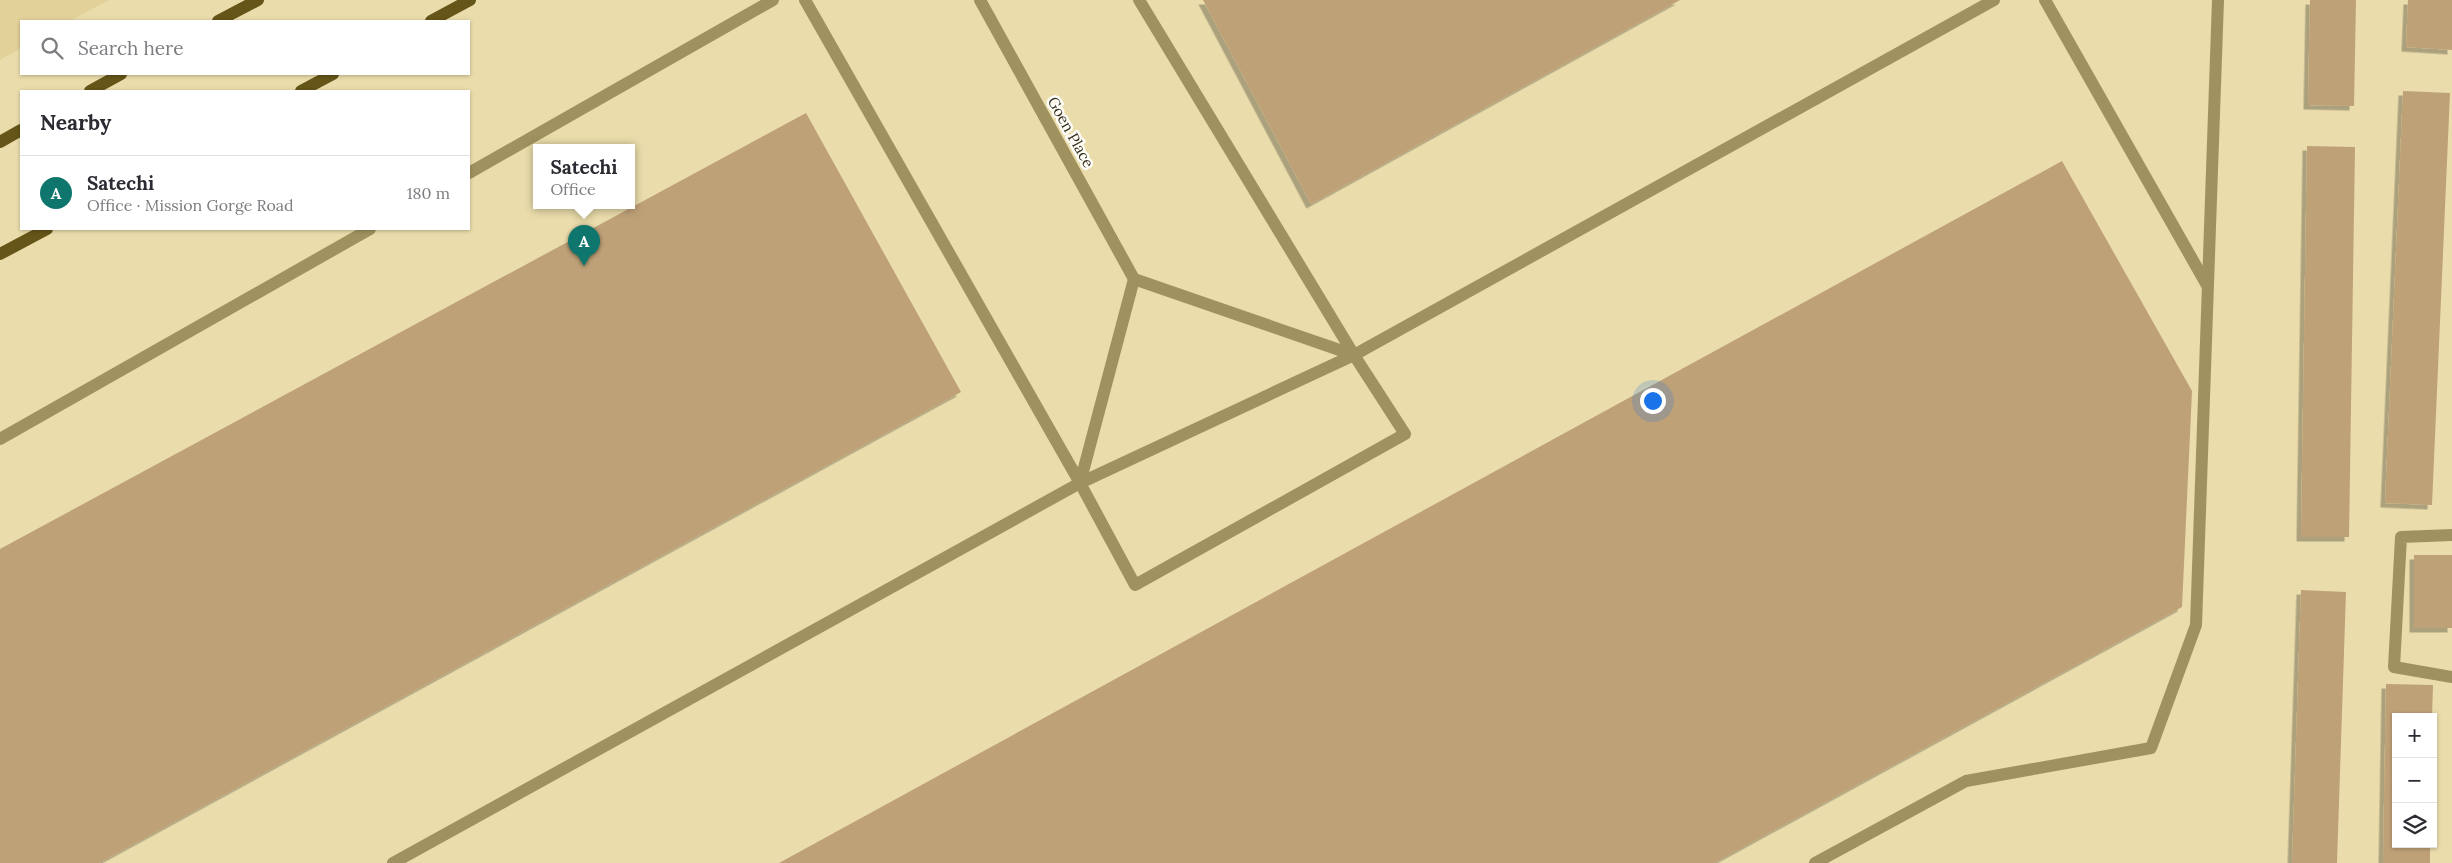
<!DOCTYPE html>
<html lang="en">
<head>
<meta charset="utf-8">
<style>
  :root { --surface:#fff; --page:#f2f2f3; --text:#2b2b33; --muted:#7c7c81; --line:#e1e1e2; --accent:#0f766e }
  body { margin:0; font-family:Lora,serif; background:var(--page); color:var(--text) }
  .controls { position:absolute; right:15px; bottom:15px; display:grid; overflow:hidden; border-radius:0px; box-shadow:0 1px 4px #0004 }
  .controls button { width:45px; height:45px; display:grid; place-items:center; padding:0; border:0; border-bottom:1px solid var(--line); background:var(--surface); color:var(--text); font:25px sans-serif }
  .you { position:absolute; left:1652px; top:400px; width:18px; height:18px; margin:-12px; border:4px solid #fff; border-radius:50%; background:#1a73e8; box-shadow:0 0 0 8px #1a73e833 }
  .badge { display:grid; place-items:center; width:32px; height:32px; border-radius:50%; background:var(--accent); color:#fff; font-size:16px; font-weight:700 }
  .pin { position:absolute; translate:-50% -41px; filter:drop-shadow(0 1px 2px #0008) }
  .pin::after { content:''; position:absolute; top:26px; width:18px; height:15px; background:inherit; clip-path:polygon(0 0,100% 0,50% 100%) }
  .popup { position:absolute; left:533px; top:144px; width:102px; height:65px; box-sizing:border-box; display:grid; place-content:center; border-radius:0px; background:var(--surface); filter:drop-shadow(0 1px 4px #0005); font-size:16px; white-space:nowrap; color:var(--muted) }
  .popup b { font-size:19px; color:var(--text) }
  .popup::after { content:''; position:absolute; left:50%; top:100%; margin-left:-10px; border:10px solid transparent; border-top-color:var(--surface) }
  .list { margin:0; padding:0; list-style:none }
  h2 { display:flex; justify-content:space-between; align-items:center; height:65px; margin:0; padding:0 20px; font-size:21px }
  h2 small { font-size:16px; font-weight:400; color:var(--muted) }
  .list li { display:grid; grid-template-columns:32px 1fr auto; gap:15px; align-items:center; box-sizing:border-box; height:75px; padding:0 20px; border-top:1px solid var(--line) }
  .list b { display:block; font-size:19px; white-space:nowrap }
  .list p { margin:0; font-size:16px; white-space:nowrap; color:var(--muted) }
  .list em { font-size:16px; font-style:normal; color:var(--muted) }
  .icon { flex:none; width:28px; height:28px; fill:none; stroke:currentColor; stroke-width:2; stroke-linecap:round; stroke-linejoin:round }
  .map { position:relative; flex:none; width:2452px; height:863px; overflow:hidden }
  .search { position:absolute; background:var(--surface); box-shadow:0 1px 4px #0004; left:20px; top:20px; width:450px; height:55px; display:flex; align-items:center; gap:12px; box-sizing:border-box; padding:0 18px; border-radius:0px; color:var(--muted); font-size:19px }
  .panel { position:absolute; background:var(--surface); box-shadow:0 1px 4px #0004; left:20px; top:90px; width:450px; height:140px; border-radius:0px }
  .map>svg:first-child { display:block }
</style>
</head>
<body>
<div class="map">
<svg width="2452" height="863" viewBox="0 0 2452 863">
  <defs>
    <filter id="shadow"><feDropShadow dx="-4.5" dy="4.5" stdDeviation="0" flood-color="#0004"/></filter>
  </defs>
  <rect width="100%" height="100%" fill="#eadcab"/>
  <path fill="#e2d299" d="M0,0h109l-39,21h-49v27l-21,12z"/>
  <path fill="#bfa178" filter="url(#shadow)" d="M1203,0h477l-369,204z
    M2310,0h46l-2,106 -46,-1z
    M2408,0h44v50l-46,-3z
    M2403,91l47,2 -18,412 -47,-2z
    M806,113l155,279 -862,471h-99v-314z
    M2307,146l48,1 -6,390h-48z
    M2062,161l130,230 -10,216 -468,256h-935z
    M2414,555h38v73h-38z
    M2301,590l45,2 -9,271h-45z
    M2386,684l47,1 -1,32h-36v127h34v19h-47z"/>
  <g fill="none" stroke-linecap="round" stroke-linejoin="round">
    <path stroke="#a0925f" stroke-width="12" d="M805,0l275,483 55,102 270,-151 -51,-79 -220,-76
      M980,0l154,279
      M1139,0l215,355 640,-355
      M2045,0l163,287
      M469,173l304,-173
      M0,439l370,-210
      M1080,483l54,-204
      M2452,535l-51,2 -7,130 58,10
      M393,863l687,-380 274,-128
      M1815,863l151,-82 185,-33 45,-123 22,-625"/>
    <path stroke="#655518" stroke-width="12" d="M218,21l40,-21
      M431,21l39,-21
      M90,91l31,-17
      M301,91l32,-17
      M0,142l21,-12
      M0,254l47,-25"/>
  </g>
  <g text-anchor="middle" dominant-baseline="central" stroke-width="5" stroke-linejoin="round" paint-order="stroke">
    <g font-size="15" fill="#332d1a" stroke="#fefdf8">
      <text transform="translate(1071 132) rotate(61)">Goen Place</text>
    </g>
  </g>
</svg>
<div class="controls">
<button>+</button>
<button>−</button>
<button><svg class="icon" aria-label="layers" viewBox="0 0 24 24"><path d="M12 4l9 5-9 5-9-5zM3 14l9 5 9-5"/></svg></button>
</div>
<div class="you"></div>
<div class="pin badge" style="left:584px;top:266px">A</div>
<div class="popup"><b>Satechi</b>Office</div>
<div class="search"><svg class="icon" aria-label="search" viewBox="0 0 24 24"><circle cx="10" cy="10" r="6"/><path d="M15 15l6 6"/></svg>Search here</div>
<section class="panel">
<h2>Nearby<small></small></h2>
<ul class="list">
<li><span class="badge">A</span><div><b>Satechi</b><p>Office · Mission Gorge Road</p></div><em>180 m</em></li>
</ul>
</section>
</div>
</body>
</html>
